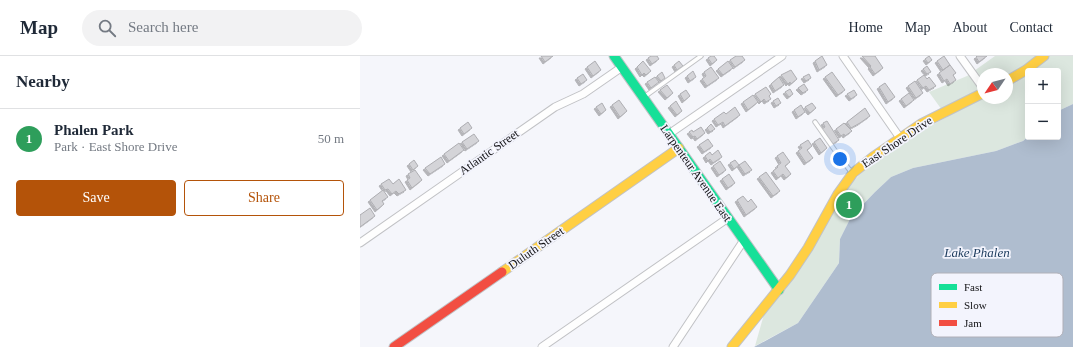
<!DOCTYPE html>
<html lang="en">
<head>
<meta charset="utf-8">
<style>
  :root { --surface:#fff; --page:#f2f2f3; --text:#1f2937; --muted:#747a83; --line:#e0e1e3; --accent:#b45309 }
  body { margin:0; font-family:"Times New Roman",serif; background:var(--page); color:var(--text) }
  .controls { position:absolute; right:12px; top:12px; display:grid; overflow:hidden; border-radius:4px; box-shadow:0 4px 16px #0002 }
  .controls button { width:36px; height:36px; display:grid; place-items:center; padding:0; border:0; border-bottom:1px solid var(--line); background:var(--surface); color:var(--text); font:20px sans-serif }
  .compass { position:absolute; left:617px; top:12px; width:36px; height:36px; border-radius:50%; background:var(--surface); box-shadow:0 4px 16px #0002; rotate:235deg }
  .you { position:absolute; left:480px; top:103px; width:14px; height:14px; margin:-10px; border:3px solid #fff; border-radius:50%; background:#1a73e8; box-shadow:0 0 0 6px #1a73e833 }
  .badge { display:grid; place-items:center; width:26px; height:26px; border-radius:50%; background:var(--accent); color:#fff; font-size:13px; font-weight:700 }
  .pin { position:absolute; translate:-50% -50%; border:2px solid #fff; box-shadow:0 1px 4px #0006 }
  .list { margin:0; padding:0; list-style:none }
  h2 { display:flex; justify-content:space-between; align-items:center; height:52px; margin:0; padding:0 16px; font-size:17px }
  h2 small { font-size:13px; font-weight:400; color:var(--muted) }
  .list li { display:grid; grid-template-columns:26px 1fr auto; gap:12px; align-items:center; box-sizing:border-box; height:60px; padding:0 16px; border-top:1px solid var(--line) }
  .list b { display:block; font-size:15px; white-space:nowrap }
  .list p { margin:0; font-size:13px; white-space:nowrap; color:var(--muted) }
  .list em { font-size:13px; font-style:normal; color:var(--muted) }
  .actions { display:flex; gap:8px; padding:12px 16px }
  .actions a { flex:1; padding:9px 0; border:1px solid var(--accent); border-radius:4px; text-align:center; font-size:14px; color:var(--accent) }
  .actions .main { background:var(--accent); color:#fff }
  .icon { flex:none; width:22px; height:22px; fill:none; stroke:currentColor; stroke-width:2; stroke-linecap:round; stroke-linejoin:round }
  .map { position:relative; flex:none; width:713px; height:291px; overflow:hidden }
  header { display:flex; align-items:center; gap:24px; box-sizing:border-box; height:56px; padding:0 20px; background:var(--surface); border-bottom:1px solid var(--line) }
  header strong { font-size:19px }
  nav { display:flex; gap:22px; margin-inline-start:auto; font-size:14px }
  .search { width:280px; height:36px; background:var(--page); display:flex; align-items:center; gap:10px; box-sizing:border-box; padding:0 14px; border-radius:22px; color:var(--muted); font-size:15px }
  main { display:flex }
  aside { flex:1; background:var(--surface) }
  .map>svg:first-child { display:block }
</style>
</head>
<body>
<header>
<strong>Map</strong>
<div class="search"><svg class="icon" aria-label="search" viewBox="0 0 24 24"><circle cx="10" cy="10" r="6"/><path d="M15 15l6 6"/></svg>Search here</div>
<nav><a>Home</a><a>Map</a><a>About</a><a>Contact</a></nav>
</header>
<main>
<aside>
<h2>Nearby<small></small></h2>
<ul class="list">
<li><span class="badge" style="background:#2e9e5b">1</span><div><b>Phalen Park</b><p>Park · East Shore Drive</p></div><em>50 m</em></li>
</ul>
<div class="actions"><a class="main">Save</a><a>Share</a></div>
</aside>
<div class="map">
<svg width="713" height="291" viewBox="0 0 713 291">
  <defs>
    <filter id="shadow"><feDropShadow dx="-2" dy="2" stdDeviation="0" flood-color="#0004"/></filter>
  </defs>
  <rect width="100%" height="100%" fill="#f5f6fb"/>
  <path fill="#dce7df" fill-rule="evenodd" d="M635,0h78v48l-15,7v-40h-30v66l-5,4 -27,10 -83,17 -22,9 -16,15 -24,25 -11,22 -1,24 -41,60 -43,23 17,-60 39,-34 31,-59 39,-40 66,-36 -18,-25 38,-16zM623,18h24v24h-24z"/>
  <path fill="#afbdcf" d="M713,48v243h-319l44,-24 41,-60 1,-24 11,-22 24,-25 16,-15 22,-9 83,-17 27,-10 5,-4h30v-26z"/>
  <path fill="#d4d4d8" stroke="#aeaeb2" filter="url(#shadow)" d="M181,0h12l-8,6z
    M291,0h6l2,3 -7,5 -4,-6z
    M351,0h3l3,4 -5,4 -4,-6z
    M376,0h6l3,4 -10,7 -5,-7z
    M462,0l5,9 -8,5 -4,-9z
    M502,0h13l8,12 -8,6 -5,-7 1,-1z
    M569,0l3,4 -4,3 -3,-4z
    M584,0l6,9 -7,5 -6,-9z
    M617,0h10l-8,6 -3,-5z
    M235,5l6,9 -8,6 -6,-9z
    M283,5l8,10 -5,4 -2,-2 -2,2 -5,-8z
    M319,5l4,5 -6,4 -3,-5z
    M368,5l5,7 -10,7 -5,-6z
    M590,9l6,8 -3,2 3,5 -6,4 -3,-5 -3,2 -5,-8z
    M567,10l4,6 -4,2 -4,-5z
    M351,11l8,11 -12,8 -5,-7 4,-3 -2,-4z
    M431,14l6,9 -6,5 -1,-2 -2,2 -7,-9z
    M333,15l3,6 -6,4 -3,-5z
    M302,16l3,6 -4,3 -4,-5z
    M472,16l13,18 -7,5 -13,-18z
    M223,18l4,6 -6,4 -4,-6z
    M449,18l2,4 -5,3 -3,-4z
    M564,19l3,4 2,-2 7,9 -7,4 -3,-4 -3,2 -6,-8z
    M295,21l4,5 -8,6 -4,-6z
    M419,21l5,8 -9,6 -4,-7z
    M555,25l8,12 -7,5 -8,-12z
    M525,27l10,14 -7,5 -9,-15z
    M444,28l4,6 -5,3 -5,-5z
    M307,29l6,8 -6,5 -7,-8z
    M406,31l5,7 -2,2 2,3 -5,3 -2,-3 -3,3 -6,-8z
    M430,33l3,5 -4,3 -4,-5z
    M326,34l4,6 -6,5 -4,-7z
    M494,34l3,5 -6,4 -4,-5z
    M549,37l5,7 -8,6 -5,-7z
    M393,39l5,7 -10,8 -5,-8z
    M418,42l3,5 -5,3 -3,-5z
    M259,44l8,11 -7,6 -8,-12z
    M316,45l6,10 -5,4 -7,-9z
    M242,47l4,7 -5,4 -5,-7z
    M452,47l4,5 -6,5 -5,-6z
    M441,49l4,7 -7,5 -4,-7z
    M375,51l5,8 -15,11 -2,-4 -5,3 -4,-6 10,-7 2,2z
    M505,52l5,8 -10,7 -9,5 -4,-6z
    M467,65l12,19 -6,4 -11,-15 3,-2 -2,-4z
    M108,66l4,6 -8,6 -4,-6z
    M484,67l8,8 -7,5 -1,-2 -3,2 -5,-7z
    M351,68l4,5 -5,3 -3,-4z
    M341,71l4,6 -8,6 -2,-3 -2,1 -4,-5 3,-2 1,2z
    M114,78l5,7 -12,8 -5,-7z
    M460,82l7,10 -6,5 -7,-11z
    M348,83l5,7 -9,6 -5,-7z
    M448,84l4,6 -5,4 6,8 -7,5 -8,-12 4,-3 -2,-3z
    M99,87l5,7 -15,11 -5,-7z
    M358,94l4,7 -9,6 -3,-4 -2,2 -3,-5 5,-4 2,3z
    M423,96l7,10 -5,4 6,8 -5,4 -3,-4 -5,4 -5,-7 5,-4 -1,-1 4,-3 -4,-7z
    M81,101l4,7 -15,10 -5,-6z
    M54,104l4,6 -5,4 -4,-6z
    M375,104l4,5 -5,4 -4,-6z
    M360,105l6,9 -7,5 -6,-9z
    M385,105l7,9 -7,4 -6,-9z
    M55,114l7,10 -10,8 -5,-8 3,-2 -2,-4z
    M406,116l14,19 -7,5 -14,-19z
    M369,118l6,9 -7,5 -6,-9z
    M29,123l4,5 6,-5 7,11 -7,4 -3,-3 -4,3 -4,-5 -3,1 -4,-6z
    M23,134l5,7 -6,4 2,3 -7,6 -7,-10z
    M383,140l5,6 3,-3 6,8 -11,8 -9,-15z
    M10,152l5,8 -15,11v-12z"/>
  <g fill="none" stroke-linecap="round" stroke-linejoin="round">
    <g stroke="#c1c2c5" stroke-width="5.5">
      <path id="lane" d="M284,41l57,-41
        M455,66l26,37 11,14"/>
    </g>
    <g stroke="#c1c2c5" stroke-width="9">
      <path id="street" d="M483,0l57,82
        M600,0l23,32
        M309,78l113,-78
        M0,187l195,-136 28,-13 39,-27
        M182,291l186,-129
        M313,291l71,-107"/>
    </g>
    <g stroke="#c1c2c5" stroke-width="11">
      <path id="fast" d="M254,0l165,234"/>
    </g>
    <g stroke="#c1c2c5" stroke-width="11">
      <path id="slow" d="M647,25l19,-11 18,-14
        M142,216l177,-124
        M372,291l58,-72 18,-27 30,-54 15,-21 20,-16 48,-33 62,-31"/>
    </g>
    <g stroke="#c1c2c5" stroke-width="11">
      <path id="jam" d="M34,291l108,-75"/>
    </g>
    <use href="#lane" stroke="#fefefe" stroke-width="3.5"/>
    <use href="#street" stroke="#fefefe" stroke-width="7"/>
    <use href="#fast" stroke="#16e098" stroke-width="9"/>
    <use href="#slow" stroke="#ffcf43" stroke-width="9"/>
    <use href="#jam" stroke="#f24e42" stroke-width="9"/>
  </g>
  <g text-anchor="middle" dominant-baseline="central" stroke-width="3.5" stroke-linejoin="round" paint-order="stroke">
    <g font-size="12" fill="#131316" stroke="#f3f4fd">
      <text transform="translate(537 86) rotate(-34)">East Shore Drive</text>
      <text transform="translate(129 96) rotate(-35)">Atlantic Street</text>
      <text transform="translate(336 117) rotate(55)">Larpenteur Avenue East</text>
      <text transform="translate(176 192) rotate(-35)">Duluth Street</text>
    </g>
    <g font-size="13" font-style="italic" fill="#1b3a5c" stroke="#f3f4fd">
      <text x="617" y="196">Lake Phalen</text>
    </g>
  </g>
  <rect x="571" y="217" width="132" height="64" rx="6" fill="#f3f4fd" stroke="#b0b0b8" stroke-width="1"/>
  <rect x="579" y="228" width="18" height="6" fill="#16e098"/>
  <rect x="579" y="246" width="18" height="6" fill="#ffcf43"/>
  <rect x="579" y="264" width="18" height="6" fill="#f24e42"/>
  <g font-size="11" fill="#131316">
    <text x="604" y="235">Fast</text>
    <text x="604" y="253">Slow</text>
    <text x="604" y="271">Jam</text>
  </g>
</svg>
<div class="controls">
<button>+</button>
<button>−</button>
</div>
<svg class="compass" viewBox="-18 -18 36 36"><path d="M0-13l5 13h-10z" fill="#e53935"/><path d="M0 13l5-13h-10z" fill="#747a83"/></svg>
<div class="you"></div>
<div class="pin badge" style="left:489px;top:149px;background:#2e9e5b">1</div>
</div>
</main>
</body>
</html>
